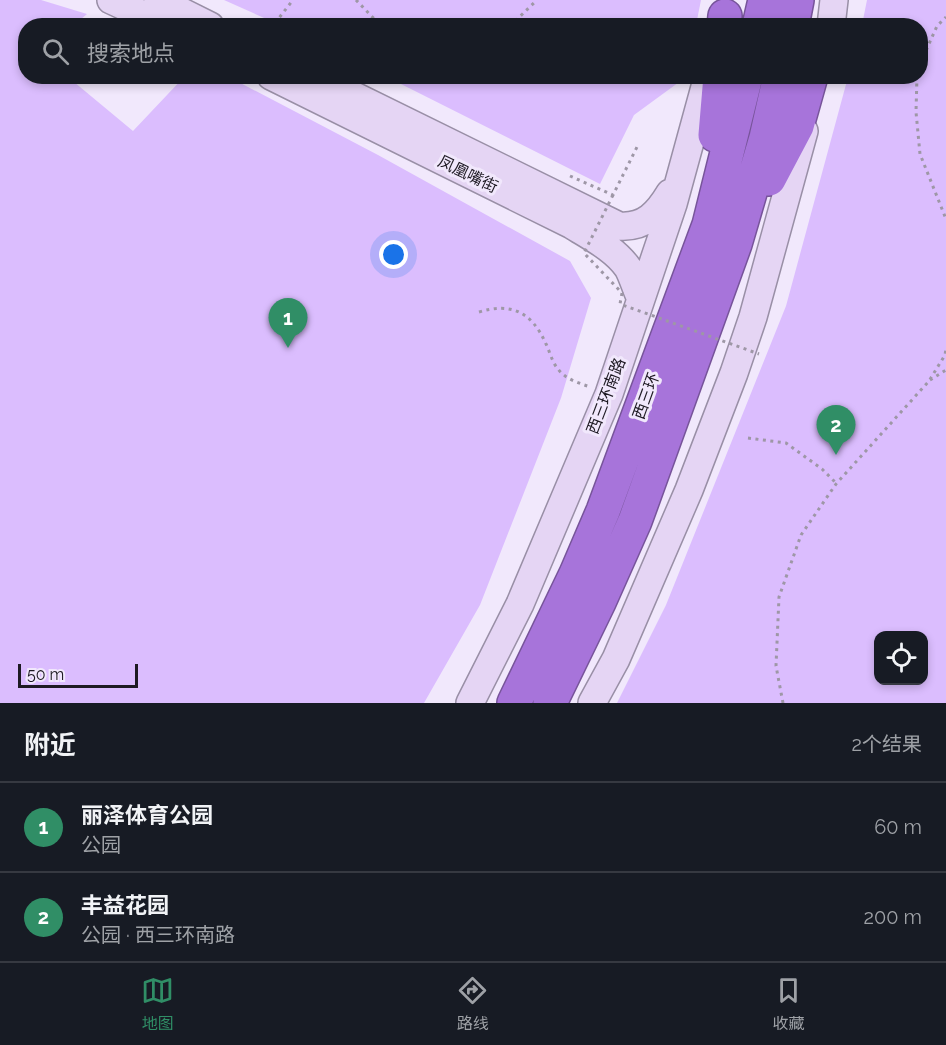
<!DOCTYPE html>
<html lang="zh">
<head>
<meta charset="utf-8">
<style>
  :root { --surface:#171b24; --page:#20242c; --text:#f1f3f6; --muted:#9ea1a6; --line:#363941; --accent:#308e66 }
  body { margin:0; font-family:Raleway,"Noto Sans SC",sans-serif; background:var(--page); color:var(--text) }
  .controls { position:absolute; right:18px; bottom:18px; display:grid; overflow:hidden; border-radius:12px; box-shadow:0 3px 9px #0003 }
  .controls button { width:54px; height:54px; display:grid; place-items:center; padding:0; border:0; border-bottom:2px solid var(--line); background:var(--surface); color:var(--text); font:30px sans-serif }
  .scale { position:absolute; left:18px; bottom:15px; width:120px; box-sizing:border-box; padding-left:6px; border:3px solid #1e1a23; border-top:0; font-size:16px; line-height:21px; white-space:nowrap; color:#1e1a23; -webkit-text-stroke:4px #f1e8fc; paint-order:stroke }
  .you { position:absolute; left:394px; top:255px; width:21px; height:21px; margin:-15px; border:4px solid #fff; border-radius:50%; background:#1a73e8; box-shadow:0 0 0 9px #1a73e833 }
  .badge { display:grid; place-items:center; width:39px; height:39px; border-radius:50%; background:var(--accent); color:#fff; font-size:20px; font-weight:700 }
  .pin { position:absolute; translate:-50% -50px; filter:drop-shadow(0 2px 3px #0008) }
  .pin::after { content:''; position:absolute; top:32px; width:21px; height:18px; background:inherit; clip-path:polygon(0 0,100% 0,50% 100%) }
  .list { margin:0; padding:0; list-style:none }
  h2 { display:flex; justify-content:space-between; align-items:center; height:78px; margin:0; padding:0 24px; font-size:26px }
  h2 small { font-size:20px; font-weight:400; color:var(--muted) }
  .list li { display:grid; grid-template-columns:39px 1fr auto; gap:18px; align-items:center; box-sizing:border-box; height:90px; padding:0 24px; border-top:2px solid var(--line) }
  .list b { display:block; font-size:22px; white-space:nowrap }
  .list p { margin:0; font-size:20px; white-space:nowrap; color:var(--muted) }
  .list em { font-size:20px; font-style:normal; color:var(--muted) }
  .icon { flex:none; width:33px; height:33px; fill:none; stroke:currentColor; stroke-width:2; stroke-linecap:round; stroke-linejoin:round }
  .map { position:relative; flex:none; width:946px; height:703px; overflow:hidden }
  .search { position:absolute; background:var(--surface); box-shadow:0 3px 9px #0003; left:18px; right:18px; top:18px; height:66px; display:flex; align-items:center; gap:15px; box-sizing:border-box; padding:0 21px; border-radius:24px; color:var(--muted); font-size:22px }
  .sheet { height:258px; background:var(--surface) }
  nav { display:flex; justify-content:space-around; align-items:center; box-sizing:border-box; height:84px; border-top:2px solid var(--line); background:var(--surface); font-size:16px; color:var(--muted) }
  nav a { display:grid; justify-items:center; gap:3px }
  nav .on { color:var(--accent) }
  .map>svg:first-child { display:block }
</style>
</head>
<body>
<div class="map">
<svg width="946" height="703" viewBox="0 0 946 703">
  <rect width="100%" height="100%" fill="#f1e8fc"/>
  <path fill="#dbbdfe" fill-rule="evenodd" d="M0,0h41l46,14 -13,11 -48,1v50l42,1 65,54 51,-54h45l149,78 192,106 21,37 -30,100 -81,207 -56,98h-424z
    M224,0h477l-5,25 -414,1z
    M867,0h79v703h-329l49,-98 120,-299 62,-229 72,-1v-50l-58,-1zM878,636h46v44h-46z
    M387,77h299l-52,38 -34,69z"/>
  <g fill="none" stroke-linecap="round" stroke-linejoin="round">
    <g stroke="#998fa6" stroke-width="30">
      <path id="secondary" d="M111,0l56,26
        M158,0l52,26
        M831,26l3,-26
        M271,76l301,149c19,12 43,24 56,43 5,9 8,21 13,31
        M314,76l305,150c26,2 39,-13 51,-33
        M470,703l50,-99 89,-210 64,-190 35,-128
        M592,703l24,-44 73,-169 45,-117 19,-56 51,-186"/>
    </g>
    <g stroke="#77549a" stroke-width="36">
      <path id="highway" d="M724,26l1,-10
        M759,26l6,-26
        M792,26l5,-26
        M715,135l5,-59
        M769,179l28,-53 14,-50
        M514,703l62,-129 27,-63 106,-286 37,-149
        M550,703l49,-101 36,-81 100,-277 31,-106 14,-62"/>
    </g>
    <path stroke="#9e97a6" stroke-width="3" stroke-dasharray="3 4.5" stroke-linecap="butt" d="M356,0l25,26
      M275,23l18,-23
      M510,26l27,-26
      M920,64l17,-38 9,-9
      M917,76l-1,36 4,42 26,65
      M570,176l43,19 25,-50
      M479,312c32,-10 53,0 67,32 4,8 6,18 12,25 7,10 21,14 32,18
      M930,380l16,-10
      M748,438l38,5 36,26 14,14
      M783,703l-7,-37 3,-69 22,-62 35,-51 93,-103 16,-26 1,-6"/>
    <use href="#secondary" stroke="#e5d5f4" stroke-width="27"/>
    <use href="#highway" stroke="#a774da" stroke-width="33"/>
    <path stroke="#9e97a6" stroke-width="3" stroke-dasharray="3 4.5" stroke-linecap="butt" d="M613,195l-29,58 38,40 -2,11 139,50"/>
  </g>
  <g text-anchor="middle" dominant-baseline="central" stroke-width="6" stroke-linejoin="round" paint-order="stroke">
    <g font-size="16" fill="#1e1a23" stroke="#f1e8fc">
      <text transform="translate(468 174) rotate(26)">凤凰嘴街</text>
      <text transform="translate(606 396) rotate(-69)">西三环南路</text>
      <text transform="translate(646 396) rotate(-70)">西三环</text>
    </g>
  </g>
</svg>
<div class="controls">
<button><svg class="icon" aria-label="locate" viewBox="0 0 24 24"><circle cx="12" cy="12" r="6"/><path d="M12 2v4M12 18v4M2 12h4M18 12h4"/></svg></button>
</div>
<div class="scale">50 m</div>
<div class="you"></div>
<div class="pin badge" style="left:288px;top:348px">1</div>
<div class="pin badge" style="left:836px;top:455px">2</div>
<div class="search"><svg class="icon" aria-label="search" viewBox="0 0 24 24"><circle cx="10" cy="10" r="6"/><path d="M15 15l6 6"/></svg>搜索地点</div>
</div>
<section class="sheet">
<h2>附近<small>2个结果</small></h2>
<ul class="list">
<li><span class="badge">1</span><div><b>丽泽体育公园</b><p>公园</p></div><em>60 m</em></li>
<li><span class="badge">2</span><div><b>丰益花园</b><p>公园 · 西三环南路</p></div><em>200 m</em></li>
</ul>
</section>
<nav>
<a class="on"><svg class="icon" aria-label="map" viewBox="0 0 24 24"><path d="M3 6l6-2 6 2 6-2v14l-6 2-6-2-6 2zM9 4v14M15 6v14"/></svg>地图</a>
<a><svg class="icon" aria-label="directions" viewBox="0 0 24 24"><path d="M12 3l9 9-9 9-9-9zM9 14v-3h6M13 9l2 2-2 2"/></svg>路线</a>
<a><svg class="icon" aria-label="saved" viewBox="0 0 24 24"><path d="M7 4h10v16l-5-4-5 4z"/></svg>收藏</a>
</nav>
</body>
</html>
